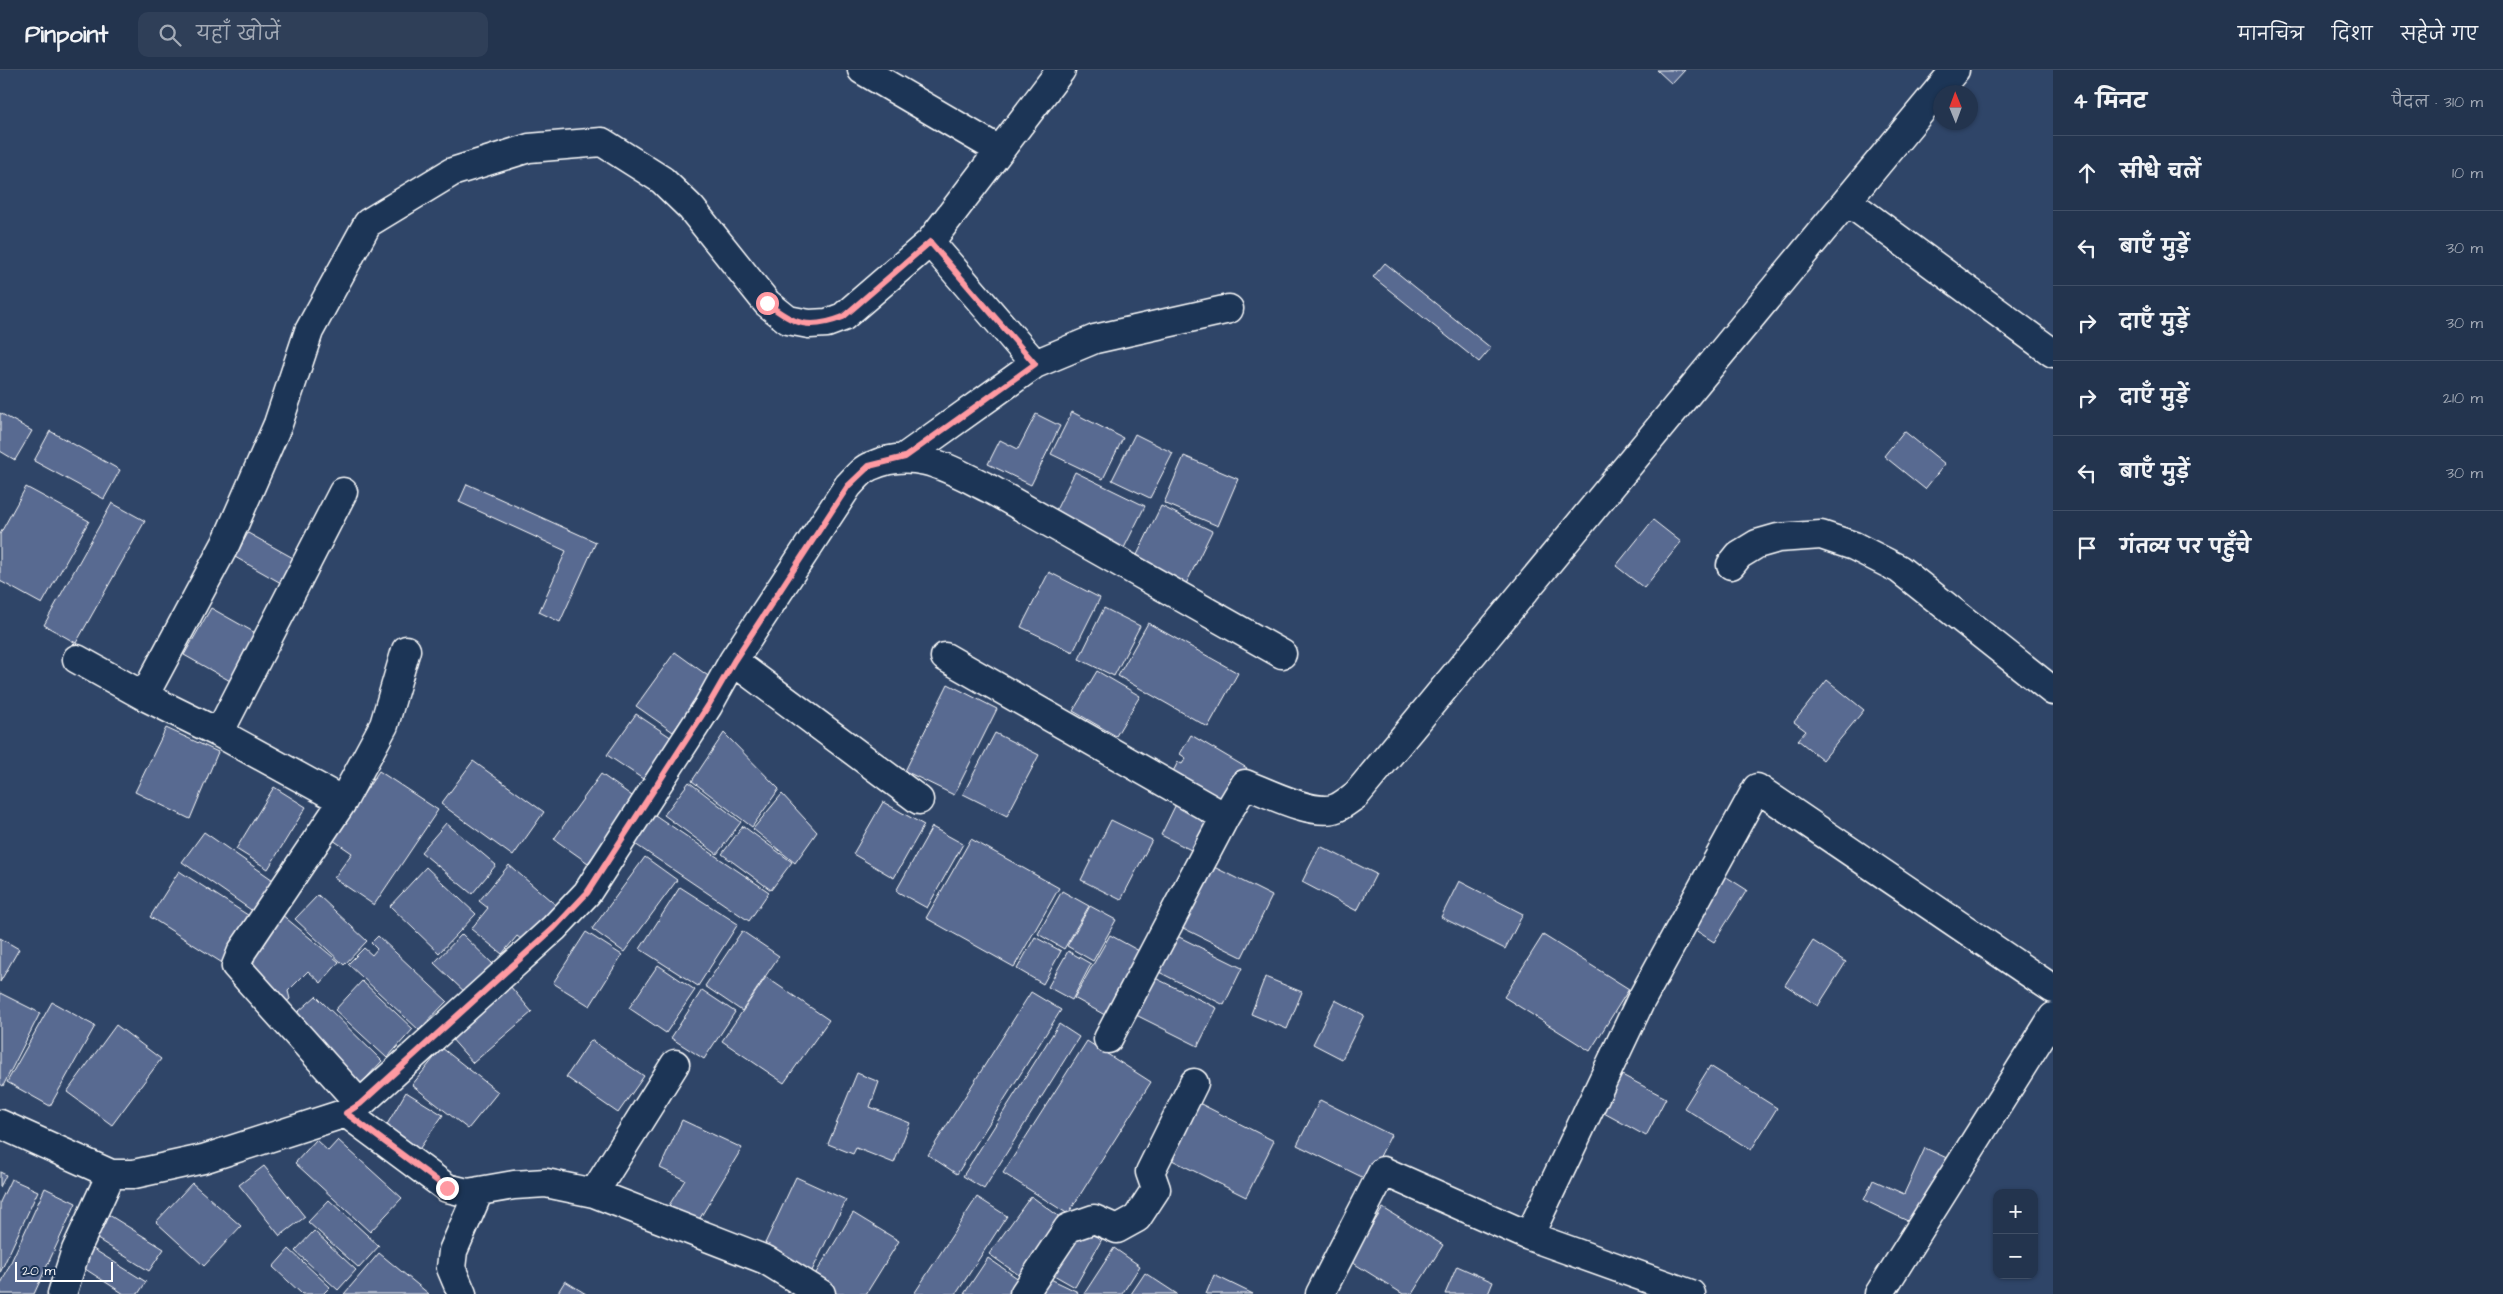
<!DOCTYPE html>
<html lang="hi">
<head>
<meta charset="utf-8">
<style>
  :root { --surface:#23344e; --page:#2f3f58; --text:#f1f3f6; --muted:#a3aab6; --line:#404f66 }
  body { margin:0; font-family:"Architects Daughter","Playpen Sans Deva",sans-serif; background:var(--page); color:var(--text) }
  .controls { position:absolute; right:15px; bottom:15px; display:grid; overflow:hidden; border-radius:10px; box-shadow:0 1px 4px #0004 }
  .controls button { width:45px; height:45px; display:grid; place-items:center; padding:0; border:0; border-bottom:1px solid var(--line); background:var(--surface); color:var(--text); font:25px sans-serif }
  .compass { position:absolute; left:1933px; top:15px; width:45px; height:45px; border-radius:50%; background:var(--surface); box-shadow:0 1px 4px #0004; rotate:359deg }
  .scale { position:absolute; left:15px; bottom:12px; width:98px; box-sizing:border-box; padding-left:5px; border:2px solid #fff; border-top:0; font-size:14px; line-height:18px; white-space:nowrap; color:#fff; -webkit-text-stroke:4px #1d3557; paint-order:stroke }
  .stop { position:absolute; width:15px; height:15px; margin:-11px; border:4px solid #ff9aa2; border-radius:50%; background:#fff }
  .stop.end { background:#ff9aa2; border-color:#fff; box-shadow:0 1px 5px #0008 }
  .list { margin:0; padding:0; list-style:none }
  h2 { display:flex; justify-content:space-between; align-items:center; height:65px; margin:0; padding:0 20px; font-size:21px }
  h2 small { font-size:16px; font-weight:400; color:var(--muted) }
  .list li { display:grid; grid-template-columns:32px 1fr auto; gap:15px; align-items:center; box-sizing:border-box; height:75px; padding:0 20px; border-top:1px solid var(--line) }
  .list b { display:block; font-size:19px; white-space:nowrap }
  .list em { font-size:16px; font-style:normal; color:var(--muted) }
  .icon { flex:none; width:28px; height:28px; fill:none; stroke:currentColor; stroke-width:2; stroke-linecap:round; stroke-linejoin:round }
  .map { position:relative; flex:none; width:2053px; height:1224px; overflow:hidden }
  header { display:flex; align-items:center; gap:30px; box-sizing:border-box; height:70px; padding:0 25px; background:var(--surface); border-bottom:1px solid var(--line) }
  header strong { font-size:24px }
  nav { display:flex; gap:28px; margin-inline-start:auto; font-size:18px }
  .search { width:350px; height:45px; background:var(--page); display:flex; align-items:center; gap:12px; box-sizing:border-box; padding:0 18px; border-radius:10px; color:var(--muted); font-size:19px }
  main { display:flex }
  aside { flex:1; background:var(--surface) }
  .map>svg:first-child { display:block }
</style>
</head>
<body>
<header>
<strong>Pinpoint</strong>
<div class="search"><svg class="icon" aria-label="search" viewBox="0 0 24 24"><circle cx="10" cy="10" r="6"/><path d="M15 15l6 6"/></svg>यहाँ खोजें</div>
<nav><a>मानचित्र</a><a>दिशा</a><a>सहेजे गए</a></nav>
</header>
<main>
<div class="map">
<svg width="2053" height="1224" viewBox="0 0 2053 1224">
  <rect width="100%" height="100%" fill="#2f4568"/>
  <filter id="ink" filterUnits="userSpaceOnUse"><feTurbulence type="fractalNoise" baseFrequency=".02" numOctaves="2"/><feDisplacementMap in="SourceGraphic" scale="10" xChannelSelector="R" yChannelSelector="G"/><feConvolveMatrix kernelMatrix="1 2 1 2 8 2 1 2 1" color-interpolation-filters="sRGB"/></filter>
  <g filter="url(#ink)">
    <path fill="#596a91" stroke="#fff" d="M1657,0h28l-13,14z
      M1385,193l106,85 -12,14 -106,-85z
      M1072,342l51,26 -20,41 -52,-25z
      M0,343l32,18 -17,29 -15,-9z
      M1036,344l24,12 -29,59 -43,-21 12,-24 18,9z
      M50,361l70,39 -16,29 -70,-38z
      M1904,361l41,33 -20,25 -41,-33z
      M1135,364l38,19 -23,45 -38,-18z
      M1184,386l54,23 -20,47 -54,-23z
      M1075,402l70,34 -21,42 -70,-34z
      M467,414l129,58 -36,80 -21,-10 27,-61 -107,-49z
      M26,417l63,34 -47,83 -42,-23v-47z
      M112,433l33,18 -69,122 -32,-18z
      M1161,436l51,25 -26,53 -51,-25z
      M1653,450l28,22 -37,46 -28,-22z
      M248,463l47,26 -14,24 -46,-26z
      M1049,502l51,26 -27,54 -52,-25z
      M211,538l48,27 -27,47 -48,-27z
      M1104,538l36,18 -26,50 -35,-17z
      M1148,553l90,50 -30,54 -90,-51z
      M675,582l36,26 -38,54 -37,-26z
      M1097,601l43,25 -24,40 -43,-25z
      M1827,610l37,30 -41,50 -25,-20 8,-9 -12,-9z
      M948,614l49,25 -43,86 -49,-24z
      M636,644l36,24 -29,41 -36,-24z
      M166,658l52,24 -28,67 -55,-27z
      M724,663l55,56 -27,38 -60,-46z
      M995,663l44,22 -32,61 -44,-22z
      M1191,665l56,33 -25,40 -53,-29 9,-17 4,2 4,-6 -6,-4z
      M473,691l71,51 -31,44 -72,-52z
      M379,701l59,39 -64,95 -40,-27 18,-25 -19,-13z
      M601,704l34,24 -47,65 -34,-24z
      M689,712l52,40 -24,32 -53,-39z
      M274,717l32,20 -38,62 -32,-20z
      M782,724l35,38 -22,31 -42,-34z
      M1178,730l42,21 -17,35 -42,-21z
      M883,732l41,23 -30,53 -41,-24z
      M655,745l114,77 -20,29 -114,-77z
      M1111,750l41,20 -31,60 -40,-20z
      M446,753l50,42 -24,29 -51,-42z
      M743,756l49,36 -21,28 -49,-36z
      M932,757l31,17 -36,64 -31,-17z
      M204,762l72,50 -22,30 -72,-50z
      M971,769l88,49 -45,79 -88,-49z
      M1320,776l56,28 -19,37 -55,-29z
      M645,787l32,23 -53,72 -32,-23z
      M509,795l48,41 -31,37 -9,-7 -15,18 -31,-25 17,-21 -9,-7z
      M1212,796l60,30 -30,61 -61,-30z
      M426,797l50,47 -37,39 -49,-47z
      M179,801l75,48 -30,45 -74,-47z
      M1725,806l22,14 -33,52 -22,-14z
      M1459,811l64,33 -18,35 -64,-32z
      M680,817l58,37 -40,62 -58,-37z
      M1062,821l27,15 -25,43 -26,-15z
      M318,825l49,46 -23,24 -49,-46z
      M1090,836l26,14 -23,41 -26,-15z
      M281,844l58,48 -18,21 -13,-12 -20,20 2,8 -11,9 -33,-46z
      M742,861l37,25 -37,55 -37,-25z
      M586,862l36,23 -32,51 -37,-23z
      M462,864l34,33 -27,29 -35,-33z
      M1173,864l69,34 -18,37 -69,-35z
      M1110,865l40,22 -36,63 -40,-22z
      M1543,865l86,54 -39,62 -86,-54z
      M378,866l69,65 -28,29 -71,-66 16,-16 8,7 5,-6 -6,-6z
      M1035,867l26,14 -18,33 -26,-15z
      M0,868l19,11 -19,33z
      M1813,871l33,21 -28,44 -33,-21z
      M1068,881l23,13 -19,36 -24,-13z
      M658,895l37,25 -29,43 -37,-25z
      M1151,906l66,32 -19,38 -66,-33z
      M766,907l63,43 -45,63 -62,-42z
      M1265,907l37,15 -15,37 -36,-15z
      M362,911l51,48 -26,29 -52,-48z
      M510,916l22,26 -59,51 -23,-26z
      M702,920l33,22 -31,47 -33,-21z
      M1031,922l30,18 -104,164 -29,-19z
      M0,923l40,20 -37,73 -3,-2z
      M316,926l66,65 -28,30 -65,-71z
      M1335,930l29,15 -22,44 -29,-15z
      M52,932l43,24 -45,80 -43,-24z
      M1059,954l20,13 -95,152 -21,-13z
      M116,955l45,34 -49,66 -45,-33z
      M591,970l53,36 -26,37 -52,-36z
      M1087,971l64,41 -83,132 -65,-41z
      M442,978l56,44 -30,37 -56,-44z
      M1710,996l67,42 -26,42 -67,-42z
      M857,1003l22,9 -9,25 40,16 -16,40 -38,-15 -3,6 -25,-10z
      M1622,1005l44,23 -20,38 -44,-24z
      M406,1022l37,23 -28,40 -33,-22z
      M1189,1028l85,43 -28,56 -86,-43z
      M1320,1030l71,35 -23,45 -71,-35z
      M682,1050l60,28 -45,75 -33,-10 21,-33 -25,-12z
      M316,1070l12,11 10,-11 64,58 -32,34 -75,-69z
      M1925,1078l24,11 -31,67 -54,-26 9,-20 31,14z
      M264,1096l41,51 -25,19 -41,-51z
      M0,1102l6,3 -6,12z
      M796,1107l50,23 -36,75 -49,-23z
      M11,1109l27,12 -38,82v-71z
      M192,1113l49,43 -37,40 -48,-44z
      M45,1118l31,15 -42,91h-33l-1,-8z
      M1031,1126l37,27 -42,57 -37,-26z
      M977,1127l30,19 -51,78h-42z
      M329,1130l50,46 -20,22 -51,-46z
      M1383,1138l60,37 -31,49h-9l-53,-33z
      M853,1143l46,28 -33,53h-34l-21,-13z
      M109,1145l55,34 -15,22 -55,-34z
      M1076,1158l26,11 -27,48 -30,-17z
      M314,1161l42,39 -18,20 -43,-39z
      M90,1177l56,35 -8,12h-14l-45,-29z
      M1114,1178l26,18 -18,28h-38z
      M289,1179l41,38 -7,7h-21l-29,-27z
      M379,1183l50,41h-85z
      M988,1188l38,26 -7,10h-55z
      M1457,1196l36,16 -5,12h-43z
      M1145,1203l32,21h-46z
      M1040,1204l38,18 -1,2h-49z
      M1214,1205l39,19h-47z
      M565,1211l21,13h-29z"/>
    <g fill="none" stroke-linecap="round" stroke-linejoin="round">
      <g stroke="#fff" stroke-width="31">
        <path id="minor" d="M862,0l137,80
          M1847,131l206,152
          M930,172l105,122
          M905,387l130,-93 60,-25 134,-30
          M1731,495l8,-10 18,-11 21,-6 43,-3 33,11 45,23 154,122
          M945,587l280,160
          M77,589l67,37 75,37 124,68
          M733,591l186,139
          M144,626l82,-153 52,-119 31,-93 59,-108 84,-51 77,-24 73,-6 60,38 29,28 76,95 21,17 21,4 18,-1 16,-6 87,-75 131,-172
          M219,663l124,-241
          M1108,969l117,-222 20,-33c21,8 69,33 91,24 7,-3 14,-9 20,-13l599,-725
          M360,1034l-124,-138 6,-15 101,-150 41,-76 22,-75
          M346,1043l101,75 21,5 46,-8 32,-2 48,10 172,67 55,34
          M0,1054l111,50h23l69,-15 143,-46 14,-9 194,-176 33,-35 121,-187 25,-45 115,-175c6,-6 14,-17 23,-20 44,-20 80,4 119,23l292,165
          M594,1123l81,-129
          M1529,1166l111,-234 117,-214 296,201
          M62,1224l14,-44 35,-76
          M462,1224l-11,-26 2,-17 26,-60
          M1024,1224l44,-66 26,-9 23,10 20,-11 19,-29 -6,-17 44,-89
          M1320,1224l63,-123 146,65 162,58
          M1879,1224l174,-277"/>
      </g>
      <use href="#minor" stroke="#1d3557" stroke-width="28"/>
    </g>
  </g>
  <g fill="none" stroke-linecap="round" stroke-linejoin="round" filter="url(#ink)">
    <path stroke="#ff9aa2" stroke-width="6" d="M447,1118l-101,-75 14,-9 194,-176 33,-35 121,-187 26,-45 114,-175 21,-20 36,-9 130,-93 -105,-122 -87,75c-33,13 -49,8 -76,-14"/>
  </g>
</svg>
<div class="controls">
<button>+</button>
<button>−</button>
</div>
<svg class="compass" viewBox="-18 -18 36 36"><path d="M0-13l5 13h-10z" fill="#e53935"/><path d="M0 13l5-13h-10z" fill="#a3aab6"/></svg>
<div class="scale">20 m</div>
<div class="stop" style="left:767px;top:233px"></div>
<div class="stop end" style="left:447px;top:1118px"></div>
</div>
<aside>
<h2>4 मिनट<small>पैदल · 310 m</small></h2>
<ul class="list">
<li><svg class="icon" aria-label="ahead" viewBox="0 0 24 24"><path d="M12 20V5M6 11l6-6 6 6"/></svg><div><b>सीधे चलें</b></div><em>10 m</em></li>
<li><svg class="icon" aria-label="left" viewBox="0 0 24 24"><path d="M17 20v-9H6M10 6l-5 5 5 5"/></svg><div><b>बाएँ मुड़ें</b></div><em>30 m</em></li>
<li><svg class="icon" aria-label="right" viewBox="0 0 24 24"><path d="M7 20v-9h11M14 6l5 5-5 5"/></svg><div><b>दाएँ मुड़ें</b></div><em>30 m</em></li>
<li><svg class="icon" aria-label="right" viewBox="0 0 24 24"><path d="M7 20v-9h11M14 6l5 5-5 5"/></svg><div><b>दाएँ मुड़ें</b></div><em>210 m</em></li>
<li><svg class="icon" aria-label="left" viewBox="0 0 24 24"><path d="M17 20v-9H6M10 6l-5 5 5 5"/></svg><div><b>बाएँ मुड़ें</b></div><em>30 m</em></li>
<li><svg class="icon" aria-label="arrive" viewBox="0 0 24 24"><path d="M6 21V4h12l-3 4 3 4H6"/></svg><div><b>गंतव्य पर पहुँचे</b></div></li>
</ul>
</aside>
</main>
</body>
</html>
